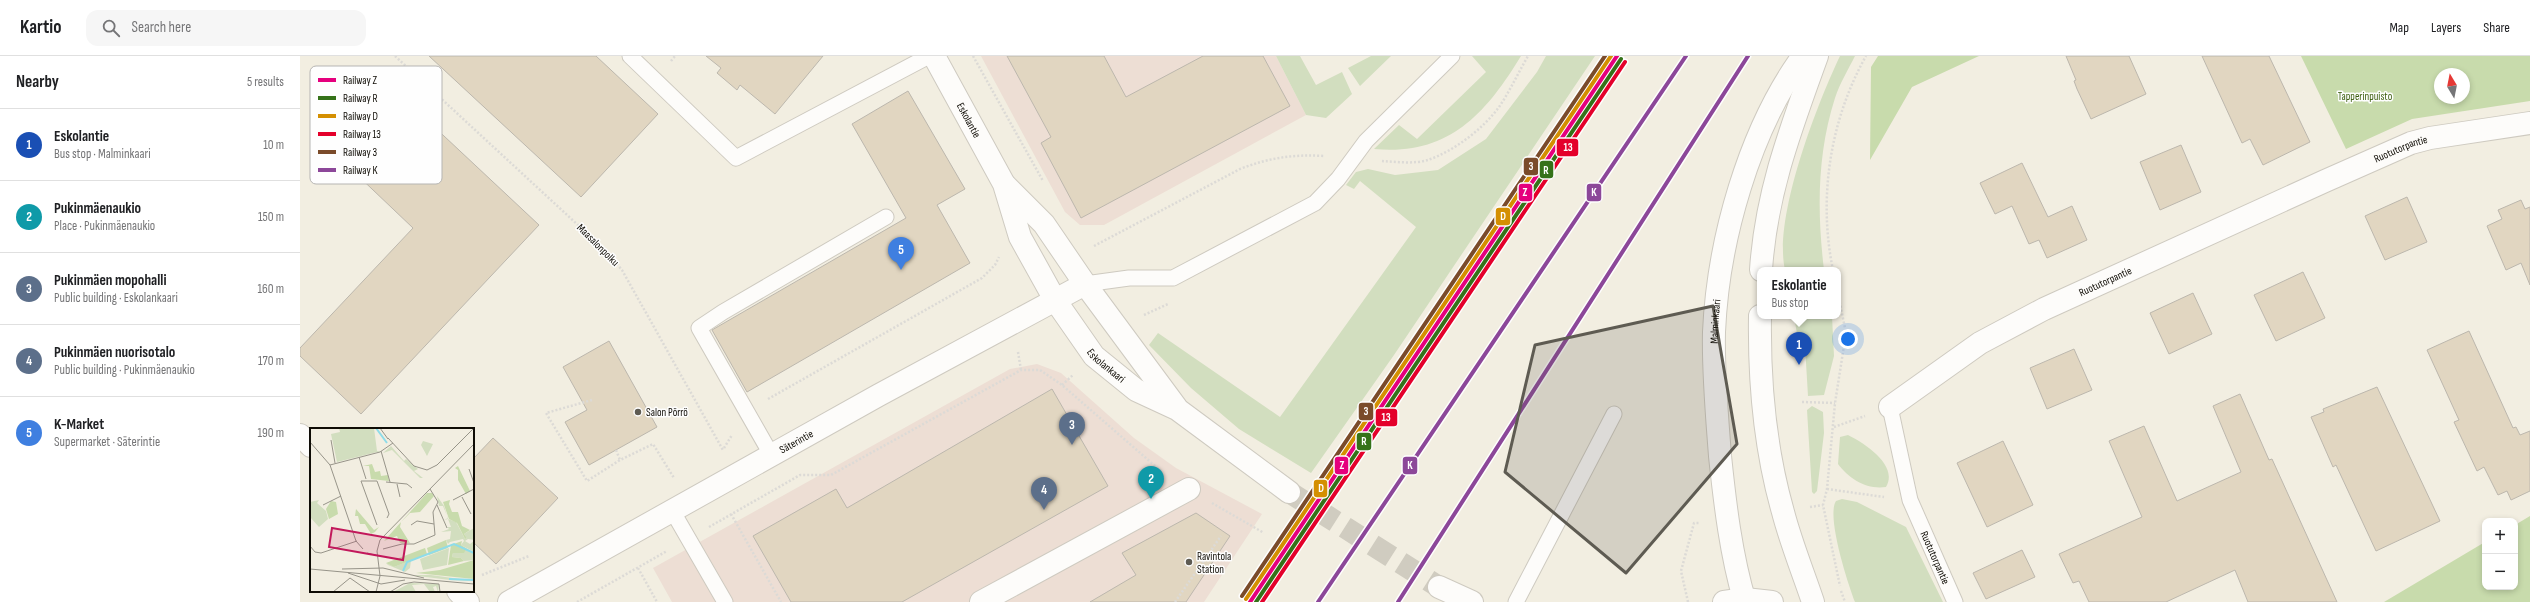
<!DOCTYPE html>
<html lang="en">
<head>
<meta charset="utf-8">
<style>
  :root { --surface:#fff; --page:#f6f6f6; --text:#202124; --muted:#757577; --line:#e0e0e0; --accent:#ea580c }
  body { margin:0; font-family:"Sofia Sans Condensed",sans-serif; background:var(--page); color:var(--text) }
  .controls { position:absolute; right:12px; bottom:12px; display:grid; overflow:hidden; border-radius:8px; box-shadow:0 2px 6px #0003 }
  .controls button { width:36px; height:36px; display:grid; place-items:center; padding:0; border:0; border-bottom:1px solid var(--line); background:var(--surface); color:var(--text); font:20px sans-serif }
  .compass { position:absolute; left:2134px; top:12px; width:36px; height:36px; border-radius:50%; background:var(--surface); box-shadow:0 2px 6px #0003; rotate:350deg }
  .you { position:absolute; left:1548px; top:283px; width:14px; height:14px; margin:-10px; border:3px solid #fff; border-radius:50%; background:#1a73e8; box-shadow:0 0 0 6px #1a73e833 }
  .badge { display:grid; place-items:center; width:26px; height:26px; border-radius:50%; background:var(--accent); color:#fff; font-size:13px; font-weight:700 }
  .pin { position:absolute; translate:-50% -33px; filter:drop-shadow(0 1px 2px #0008) }
  .pin::after { content:''; position:absolute; top:21px; width:14px; height:12px; background:inherit; clip-path:polygon(0 0,100% 0,50% 100%) }
  .popup { position:absolute; left:1457px; top:211px; width:84px; height:52px; box-sizing:border-box; display:grid; place-content:center; border-radius:8px; background:var(--surface); filter:drop-shadow(0 1px 3px #0005); font-size:13px; white-space:nowrap; color:var(--muted) }
  .popup b { font-size:15px; color:var(--text) }
  .popup::after { content:''; position:absolute; left:50%; top:100%; margin-left:-8px; border:8px solid transparent; border-top-color:var(--surface) }
  .list { margin:0; padding:0; list-style:none }
  h2 { display:flex; justify-content:space-between; align-items:center; height:52px; margin:0; padding:0 16px; font-size:17px }
  h2 small { font-size:13px; font-weight:400; color:var(--muted) }
  .list li { display:grid; grid-template-columns:26px 1fr auto; gap:12px; align-items:center; box-sizing:border-box; height:72px; padding:0 16px; border-top:1px solid var(--line) }
  .list b { display:block; font-size:15px; white-space:nowrap }
  .list p { margin:0; font-size:13px; white-space:nowrap; color:var(--muted) }
  .list em { font-size:13px; font-style:normal; color:var(--muted) }
  .icon { flex:none; width:22px; height:22px; fill:none; stroke:currentColor; stroke-width:2; stroke-linecap:round; stroke-linejoin:round }
  .map { position:relative; flex:none; width:2230px; height:546px; overflow:hidden }
  header { display:flex; align-items:center; gap:24px; box-sizing:border-box; height:56px; padding:0 20px; background:var(--surface); border-bottom:1px solid var(--line) }
  header strong { font-size:19px }
  nav { display:flex; gap:22px; margin-inline-start:auto; font-size:14px }
  .search { width:280px; height:36px; background:var(--page); display:flex; align-items:center; gap:10px; box-sizing:border-box; padding:0 14px; border-radius:12px; color:var(--muted); font-size:15px }
  main { display:flex }
  aside { flex:1; background:var(--surface) }
  .map>svg:first-child { display:block }
</style>
</head>
<body>
<header>
<strong>Kartio</strong>
<div class="search"><svg class="icon" aria-label="search" viewBox="0 0 24 24"><circle cx="10" cy="10" r="6"/><path d="M15 15l6 6"/></svg>Search here</div>
<nav><a>Map</a><a>Layers</a><a>Share</a></nav>
</header>
<main>
<aside>
<h2>Nearby<small>5 results</small></h2>
<ul class="list">
<li><span class="badge" style="background:#1a4fb4">1</span><div><b>Eskolantie</b><p>Bus stop · Malminkaari</p></div><em>10 m</em></li>
<li><span class="badge" style="background:#0f9aa8">2</span><div><b>Pukinmäenaukio</b><p>Place · Pukinmäenaukio</p></div><em>150 m</em></li>
<li><span class="badge" style="background:#5c6f8a">3</span><div><b>Pukinmäen mopohalli</b><p>Public building · Eskolankaari</p></div><em>160 m</em></li>
<li><span class="badge" style="background:#5c6f8a">4</span><div><b>Pukinmäen nuorisotalo</b><p>Public building · Pukinmäenaukio</p></div><em>170 m</em></li>
<li><span class="badge" style="background:#3f7fe0">5</span><div><b>K-Market</b><p>Supermarket · Säterintie</p></div><em>190 m</em></li>
</ul>
</aside>
<div class="map">
<svg width="2230" height="546" viewBox="0 0 2230 546">
  <rect width="100%" height="100%" fill="#f2eee1"/>
  <path fill="#edded4" d="M681,0h295l30,59 -202,110h-24l-15,-13z
    M737,308l24,9 73,65 42,30 86,46 -58,88h-532l-19,-34 357,-199z"/>
  <path fill="#d2debf" d="M976,0h24l16,29 26,-13 10,22 -26,24 -20,-3z
    M1071,0h20l-31,30 -12,-18z
    M1172,0h49c-36,59 -73,100 -147,93l25,-24 18,14 69,-67z
    M1246,0h49l-201,299 -83,118 -72,-44 -48,-41 -42,-43 9,-12 122,84 136,-190 -56,-46 -6,8 -8,-4 10,-13 12,-3 27,6 43,-5 48,-31 51,-67z
    M1540,0h15c-7,14 -15,27 -20,42 -18,56 -18,114 -11,172h-39c-12,-52 32,-166 55,-214z
    M1494,260h38l2,40 -10,39 -16,1 -3,-50h-6z
    M1512,350l11,6 1,21 -7,58 -3,3 -2,-2 -5,-82z
    M1548,379c16,8 51,30 38,52 -19,3 -37,-8 -48,-23l2,-27z
    M1542,443l15,3 49,25 37,75h-88c-7,-18 -29,-86 -19,-101z"/>
  <path fill="#c8dbac" fill-rule="evenodd" d="M1578,0h101l-67,31 -42,73 1,-93z
    M2001,0h229v45l-118,18 -66,30zM2140,18h24v24h-24z
    M2230,460v86h-146l101,-60v45h30v-62z"/>
  <path fill="#e1d6c1" stroke="#bcb7ad" d="M129,0h167l62,58 -77,83z
    M406,0h117l-48,58 -35,-29 -3,5 -20,-17 4,-5z
    M707,0h97l22,41 77,-41h60l27,50 -209,112 -40,-75 10,-6z
    M1766,0h63l17,38 -55,25 -14,-30 -3,-8 2,-1z
    M1902,0h67l41,86 -47,23 -13,-26 -8,4z
    M608,35l57,98 -28,16 33,58 -223,129 -35,-62 194,-112 -54,-94z
    M97,36l142,133 -178,189 -61,-58v-8l113,-120 -81,-77 26,-27 4,4z
    M1881,89l20,47 -41,18 -20,-48z
    M1722,107l26,54 24,-11 15,34 -40,18 -8,-18 -10,4 -17,-38 -17,8 -15,-31z
    M2107,141l20,45 -42,18 -20,-44z
    M2221,144l4,9 5,-2v78l-9,-22 -15,7 -19,-44 15,-7 -4,-9z
    M2003,216l22,46 -49,23 -22,-46z
    M1893,237l19,41 -43,20 -19,-41z
    M2169,275l44,97 3,-1 4,8 10,-4v60l-19,9 -4,-9 -9,4 -14,-28 -7,4 -23,-49 5,-2 -32,-70z
    M309,285l48,86 -68,38 -24,-43 22,-12 -24,-43z
    M1774,293l18,41 -45,19 -17,-41z
    M2077,331l63,134 -64,30 -40,-86 -3,2 -22,-50 13,-5 -1,-3z
    M752,333l56,97 -206,116h-111l-38,-66 83,-47 11,19z
    M1940,338l29,66 3,-1 65,143h-89l-13,-32 -69,32h-77l-10,-21 -6,2 -14,-29 83,-37 -33,-76 35,-15 33,75 64,-29 -28,-66z
    M193,382l65,60 -62,66 -23,-22v-83z
    M1703,385l30,64 -46,22 -30,-64z
    M896,457l34,23 -44,66h-96l46,-27 -14,-22z
    M1722,494l13,27 -49,22 -13,-26z"/>
  <g fill="none" stroke-linecap="round" stroke-linejoin="round">
    <path stroke="#d0ccc0" stroke-width="22" stroke-dasharray="22 11" stroke-linecap="butt" d="M989,436l150,95"/>
    <g stroke="#cecac0" stroke-width="17">
      <g id="service">
        <path d="M330,0l106,102 193,-102"/>
        <path d="M785,228l44,-6h44l142,-75 23,-24 28,-38 86,-85"/>
        <path id="s1" d="M1590,351l20,93 45,102"/>
        <path d="M472,400l-73,-128 24,-16 163,-95"/>
        <path d="M373,456l52,90"/>
        <path d="M1216,546l98,-188"/>
      </g>
    </g>
    <g stroke="#cecac0" stroke-width="24">
      <path id="pedestrian" d="M681,546l208,-113"/>
    </g>
    <g stroke="#cecac0" stroke-width="24">
      <g id="minor">
        <path id="s2" d="M1590,351l90,-64 64,-34 281,-128 86,-38 19,-5 100,-15"/>
        <path d="M0,379l11,11"/>
        <path d="M158,535l10,11"/>
        <path id="s3" d="M209,546l370,-207 206,-111"/>
      </g>
    </g>
    <g stroke="#cecac0" stroke-width="24">
      <g id="tertiary">
        <path id="s4" d="M634,0l70,128 16,53 35,63 39,56 42,34 41,19 112,83"/>
        <path d="M706,130l38,38 41,60 91,123"/>
        <path d="M1139,531l33,15"/>
        <path d="M1424,546l21,-3 27,3"/>
      </g>
    </g>
    <g stroke="#cecac0" stroke-width="24">
      <g id="secondary">
        <path d="M1461,214c5,-77 30,-142 56,-214"/>
        <path d="M1460,260c-1,65 5,133 23,196 8,31 20,60 30,90"/>
        <path id="s5" d="M1445,546c-14,-47 -20,-98 -25,-146 -3,-41 -7,-83 -6,-124 4,-91 35,-202 89,-276"/>
      </g>
    </g>
    <path stroke="#dcdad6" stroke-width="2.5" stroke-dasharray="2 2" stroke-linecap="butt" d="M95,0l210,194 17,20 101,180
      M673,0l70,125
      M371,5l4,-5
      M1082,105c15,1 33,3 46,-1 26,-9 55,-31 71,-53 11,-16 19,-34 29,-51
      M794,190l146,-77c28,-11 54,-15 84,-13
      M1533,214c-15,-72 -3,-150 33,-214
      M1538,238l8,39 -11,70 -8,86 -4,16 17,81
      M844,259l24,-11
      M718,296l3,18
      M762,329l11,-10
      M468,343l214,-121 13,-13 4,-8
      M292,344l-46,13 41,68 33,-21 33,-16 21,34
      M1502,346l33,1
      M1534,371l31,-11
      M424,392l8,-13
      M316,394l4,10
      M1527,433l57,8
      M912,447l52,30
      M1510,451l13,-2
      M431,458l50,88
      M409,471l91,-52h31l190,-105h19l22,15 100,87
      M338,512l19,34
      M182,519l47,-19
      M1541,535l4,11
      M277,546l90,-51
      M875,546l46,-66
      M1388,546l-7,-31 13,-48h6"/>
    <use href="#service" stroke="#fdfcfa" stroke-width="15"/>
    <use href="#pedestrian" stroke="#fdfcfa" stroke-width="22"/>
    <use href="#minor" stroke="#fdfcfa" stroke-width="22"/>
    <use href="#tertiary" stroke="#fdfcfa" stroke-width="22"/>
    <use href="#secondary" stroke="#fdfcfa" stroke-width="22"/>
    <g stroke="#fefefe" stroke-width="7">
      <path id="rail-1" d="M950,546l367,-546"/>
    </g>
    <g stroke="#fefefe" stroke-width="7">
      <path id="rail-2" d="M956,546l365,-543"/>
    </g>
    <g stroke="#fefefe" stroke-width="7">
      <path id="rail-3" d="M946,543l365,-543"/>
    </g>
    <g stroke="#fefefe" stroke-width="7">
      <path id="rail-4" d="M962,546l363,-540"/>
    </g>
    <g stroke="#fefefe" stroke-width="7">
      <path id="rail-5" d="M942,540l363,-540"/>
    </g>
    <g stroke="#fefefe" stroke-width="7">
      <path id="rail-6" d="M1018,546l368,-546
        M1098,546l350,-546"/>
    </g>
    <use href="#rail-1" stroke="#e5007d" stroke-width="4"/>
    <use href="#rail-2" stroke="#357219" stroke-width="4"/>
    <use href="#rail-3" stroke="#d48f01" stroke-width="4"/>
    <use href="#rail-4" stroke="#e4002b" stroke-width="4"/>
    <use href="#rail-5" stroke="#7a4b2a" stroke-width="4"/>
    <use href="#rail-6" stroke="#8c4799" stroke-width="4"/>
  </g>
  <path fill="#5e5b52" fill-opacity="0.2" stroke="#5e5b52" stroke-width="3" stroke-linejoin="round" d="M1413,250l24,138 -111,129 -121,-101 30,-127z"/>
  <g fill="#5e5b52" stroke="#fefefe" stroke-width="1.5">
    <circle cx="338" cy="356" r="4"/>
    <circle cx="889" cy="506" r="4"/>
  </g>
  <g text-anchor="middle" dominant-baseline="central" stroke-width="3" stroke-linejoin="round" paint-order="stroke">
    <g font-size="11" fill="#3b5d0d" stroke="#fefefe">
      <text x="2065" y="40">Tapperinpuisto</text>
    </g>
    <g font-size="11" fill="#0f0c05" stroke="#fefefe">
      <text stroke="none"><textPath href="#s4" startOffset="73">Eskolantie</textPath></text>
      <text stroke="none"><textPath href="#s2" startOffset="574">Ruotutorpantie</textPath></text>
      <text transform="translate(298 189) rotate(45)">Maasalonpolku</text>
      <text stroke="none"><textPath href="#s2" startOffset="250">Ruotutorpantie</textPath></text>
      <text stroke="none"><textPath href="#s5" startOffset="283">Malminkaari</textPath></text>
      <text stroke="none"><textPath href="#s4" startOffset="357">Eskolankaari</textPath></text>
      <text stroke="none"><textPath href="#s3" startOffset="329">Säterintie</textPath></text>
      <text stroke="none"><textPath href="#s1" startOffset="158">Ruotutorpantie</textPath></text>
    </g>
    <g font-size="11" fill="#0f0c05" stroke="#fefefe" text-anchor="start">
      <text x="346" y="356">Salon Pörrö</text>
      <text x="897" y="500">Ravintola<tspan x="897" dy="13">Station</tspan></text>
    </g>
  </g>
  <g transform="translate(10 372)">
    <rect width="164" height="164" fill="#f2eee1"/>
    <path d="M29,0h35l3,23h4l-44,11 -6,-28 9,-2zM113,13l10,3 -6,12 -6,-11zM81,18l13,15 2,-2 12,10 -4,2 9,7h-3l-28,-28 -9,3zM127,68l7,10 4,13 8,3 9,17 2,-1 -3,-4 10,-6v12l-6,-1 -3,2 5,3 4,-3v11l-13,-7 3,-4 -1,-2 -13,3 -2,2 -2,-4 4,-1 1,-8 -10,1 8,-3 -2,-2h4l-3,-8 -4,1 4,-2 -5,-12h-4zM9,72l-2,3 9,8 2,8 -9,8 -9,-10v-15zM139,120l-2,17 -24,5 -3,-11zM156,121l8,4v7l-10,1 -3,-3 -9,-1 1,-4 10,-1zM101,132l-1,8 -5,4 -17,-7 -2,-2 8,4zM100,147h21l43,6 -24,-1zM100,155l29,1 -1,8 -2,-6 -3,1 2,5h-5l-6,-8 -12,1 4,7h-23z" fill="#d2debf"/>
    <path d="M62,36l3,8 5,-1 1,5 7,-1 1,6 -18,-2 -2,-13h-6zM148,38l12,25 -4,3 -8,-14v-10l-3,-2zM117,65h5l2,3 -14,16 -10,1 -9,9 -1,5 10,16h-10l-3,-7 -13,5zM140,72l-1,4 3,8h6l4,14 8,4 -6,4 3,4 -2,1 -8,-16 -8,-4 -6,-17zM21,73l5,1 2,12 -9,5 -3,-10zM46,81l18,21 5,-3 -4,5 -4,2 -6,-10h-5l-2,-8h-3zM136,112l2,8 -19,7 -2,-7zM152,113l-1,4 13,8 -8,-4 -2,4h-11l-1,4 9,1 3,3 -16,4 3,-20zM115,120l2,6 -33,13 -8,-4zM164,132v19l-58,-6 24,-3z" fill="#c8dbac"/>
    <path fill="none" stroke="#8edce9" stroke-width="2" d="M66,0l11,15M93,143l4,-9 47,-18 20,9M139,151l25,1"/>
    <path fill="none" stroke="#979489" stroke-width="1" d="M70,0l8,11M78,10l26,28 13,4 10,-5 37,-37M21,12l4,23M0,14l20,23M71,23l9,31M49,29l7,22M20,37l26,76 7,8M20,37l50,-13 13,-9M159,41l5,14M76,54l21,2 5,4M87,56l3,13M152,69l9,17M143,72l21,-11M13,77l18,-9M127,77l10,23M67,97l-16,-44h16l12,33 -2,4M101,97l6,-4 17,3M0,118l5,6 6,1 36,-12M73,121l19,-5h12l21,-9 -2,-23 5,-10 -8,-13M57,125l12,3M0,141l164,15M32,141l41,-1 41,10M38,145l33,11 24,-4M23,164l17,-14 20,14M66,164l4,-16 -3,-25 3,-11 94,-96M80,164l13,-8 11,-2 25,2 1,8"/>
    <path fill="#c2185b" fill-opacity="0.15" stroke="#c2185b" stroke-width="2" d="M22,100l74,13 -3,19 -74,-13z"/>
    <rect width="164" height="164" fill="none" stroke="#0f0c05" stroke-width="2"/>
  </g>
  <rect x="10" y="10" width="132" height="118" rx="6" fill="#fefefe" stroke="#b6b5b3" stroke-width="1"/>
  <rect x="18" y="22" width="18" height="4" fill="#e5007d"/>
  <rect x="18" y="40" width="18" height="4" fill="#357219"/>
  <rect x="18" y="58" width="18" height="4" fill="#d48f01"/>
  <rect x="18" y="76" width="18" height="4" fill="#e4002b"/>
  <rect x="18" y="94" width="18" height="4" fill="#7a4b2a"/>
  <rect x="18" y="112" width="18" height="4" fill="#8c4799"/>
  <g font-size="11" fill="#0f0c05">
    <text x="43" y="28">Railway Z</text>
    <text x="43" y="46">Railway R</text>
    <text x="43" y="64">Railway D</text>
    <text x="43" y="82">Railway 13</text>
    <text x="43" y="100">Railway 3</text>
    <text x="43" y="118">Railway K</text>
  </g>
  <g stroke="#fefefe" stroke-width="1.5">
    <rect x="1256" y="82" width="23" height="19" rx="4" fill="#e4002b"/>
    <rect x="1223" y="101" width="16" height="19" rx="4" fill="#7a4b2a"/>
    <rect x="1239" y="104" width="15" height="19" rx="4" fill="#357219"/>
    <rect x="1218" y="127" width="15" height="19" rx="4" fill="#e5007d"/>
    <rect x="1286" y="127" width="16" height="19" rx="4" fill="#8c4799"/>
    <rect x="1195" y="151" width="16" height="19" rx="4" fill="#d48f01"/>
    <rect x="1058" y="346" width="16" height="19" rx="4" fill="#7a4b2a"/>
    <rect x="1075" y="352" width="23" height="19" rx="4" fill="#e4002b"/>
    <rect x="1056" y="376" width="16" height="19" rx="4" fill="#357219"/>
    <rect x="1034" y="400" width="15" height="19" rx="4" fill="#e5007d"/>
    <rect x="1102" y="400" width="16" height="19" rx="4" fill="#8c4799"/>
    <rect x="1013" y="423" width="15" height="19" rx="4" fill="#d48f01"/>
  </g>
  <g font-size="11" text-anchor="middle" font-weight="bold" fill="#fff">
    <text x="1268" y="95">13</text>
    <text x="1231" y="114">3</text>
    <text x="1246" y="118">R</text>
    <text x="1225" y="140">Z</text>
    <text x="1294" y="140">K</text>
    <text x="1203" y="164">D</text>
    <text x="1066" y="359">3</text>
    <text x="1086" y="365">13</text>
    <text x="1064" y="389">R</text>
    <text x="1042" y="413">Z</text>
    <text x="1110" y="413">K</text>
    <text x="1021" y="436">D</text>
  </g>
</svg>
<div class="controls">
<button>+</button>
<button>−</button>
</div>
<svg class="compass" viewBox="-18 -18 36 36"><path d="M0-13l5 13h-10z" fill="#e53935"/><path d="M0 13l5-13h-10z" fill="#757577"/></svg>
<div class="you"></div>
<div class="pin badge" style="left:1499px;top:309px;background:#1a4fb4">1</div>
<div class="popup"><b>Eskolantie</b>Bus stop</div>
<div class="pin badge" style="left:851px;top:443px;background:#0f9aa8">2</div>
<div class="pin badge" style="left:772px;top:389px;background:#5c6f8a">3</div>
<div class="pin badge" style="left:744px;top:454px;background:#5c6f8a">4</div>
<div class="pin badge" style="left:601px;top:214px;background:#3f7fe0">5</div>
</div>
</main>
</body>
</html>
